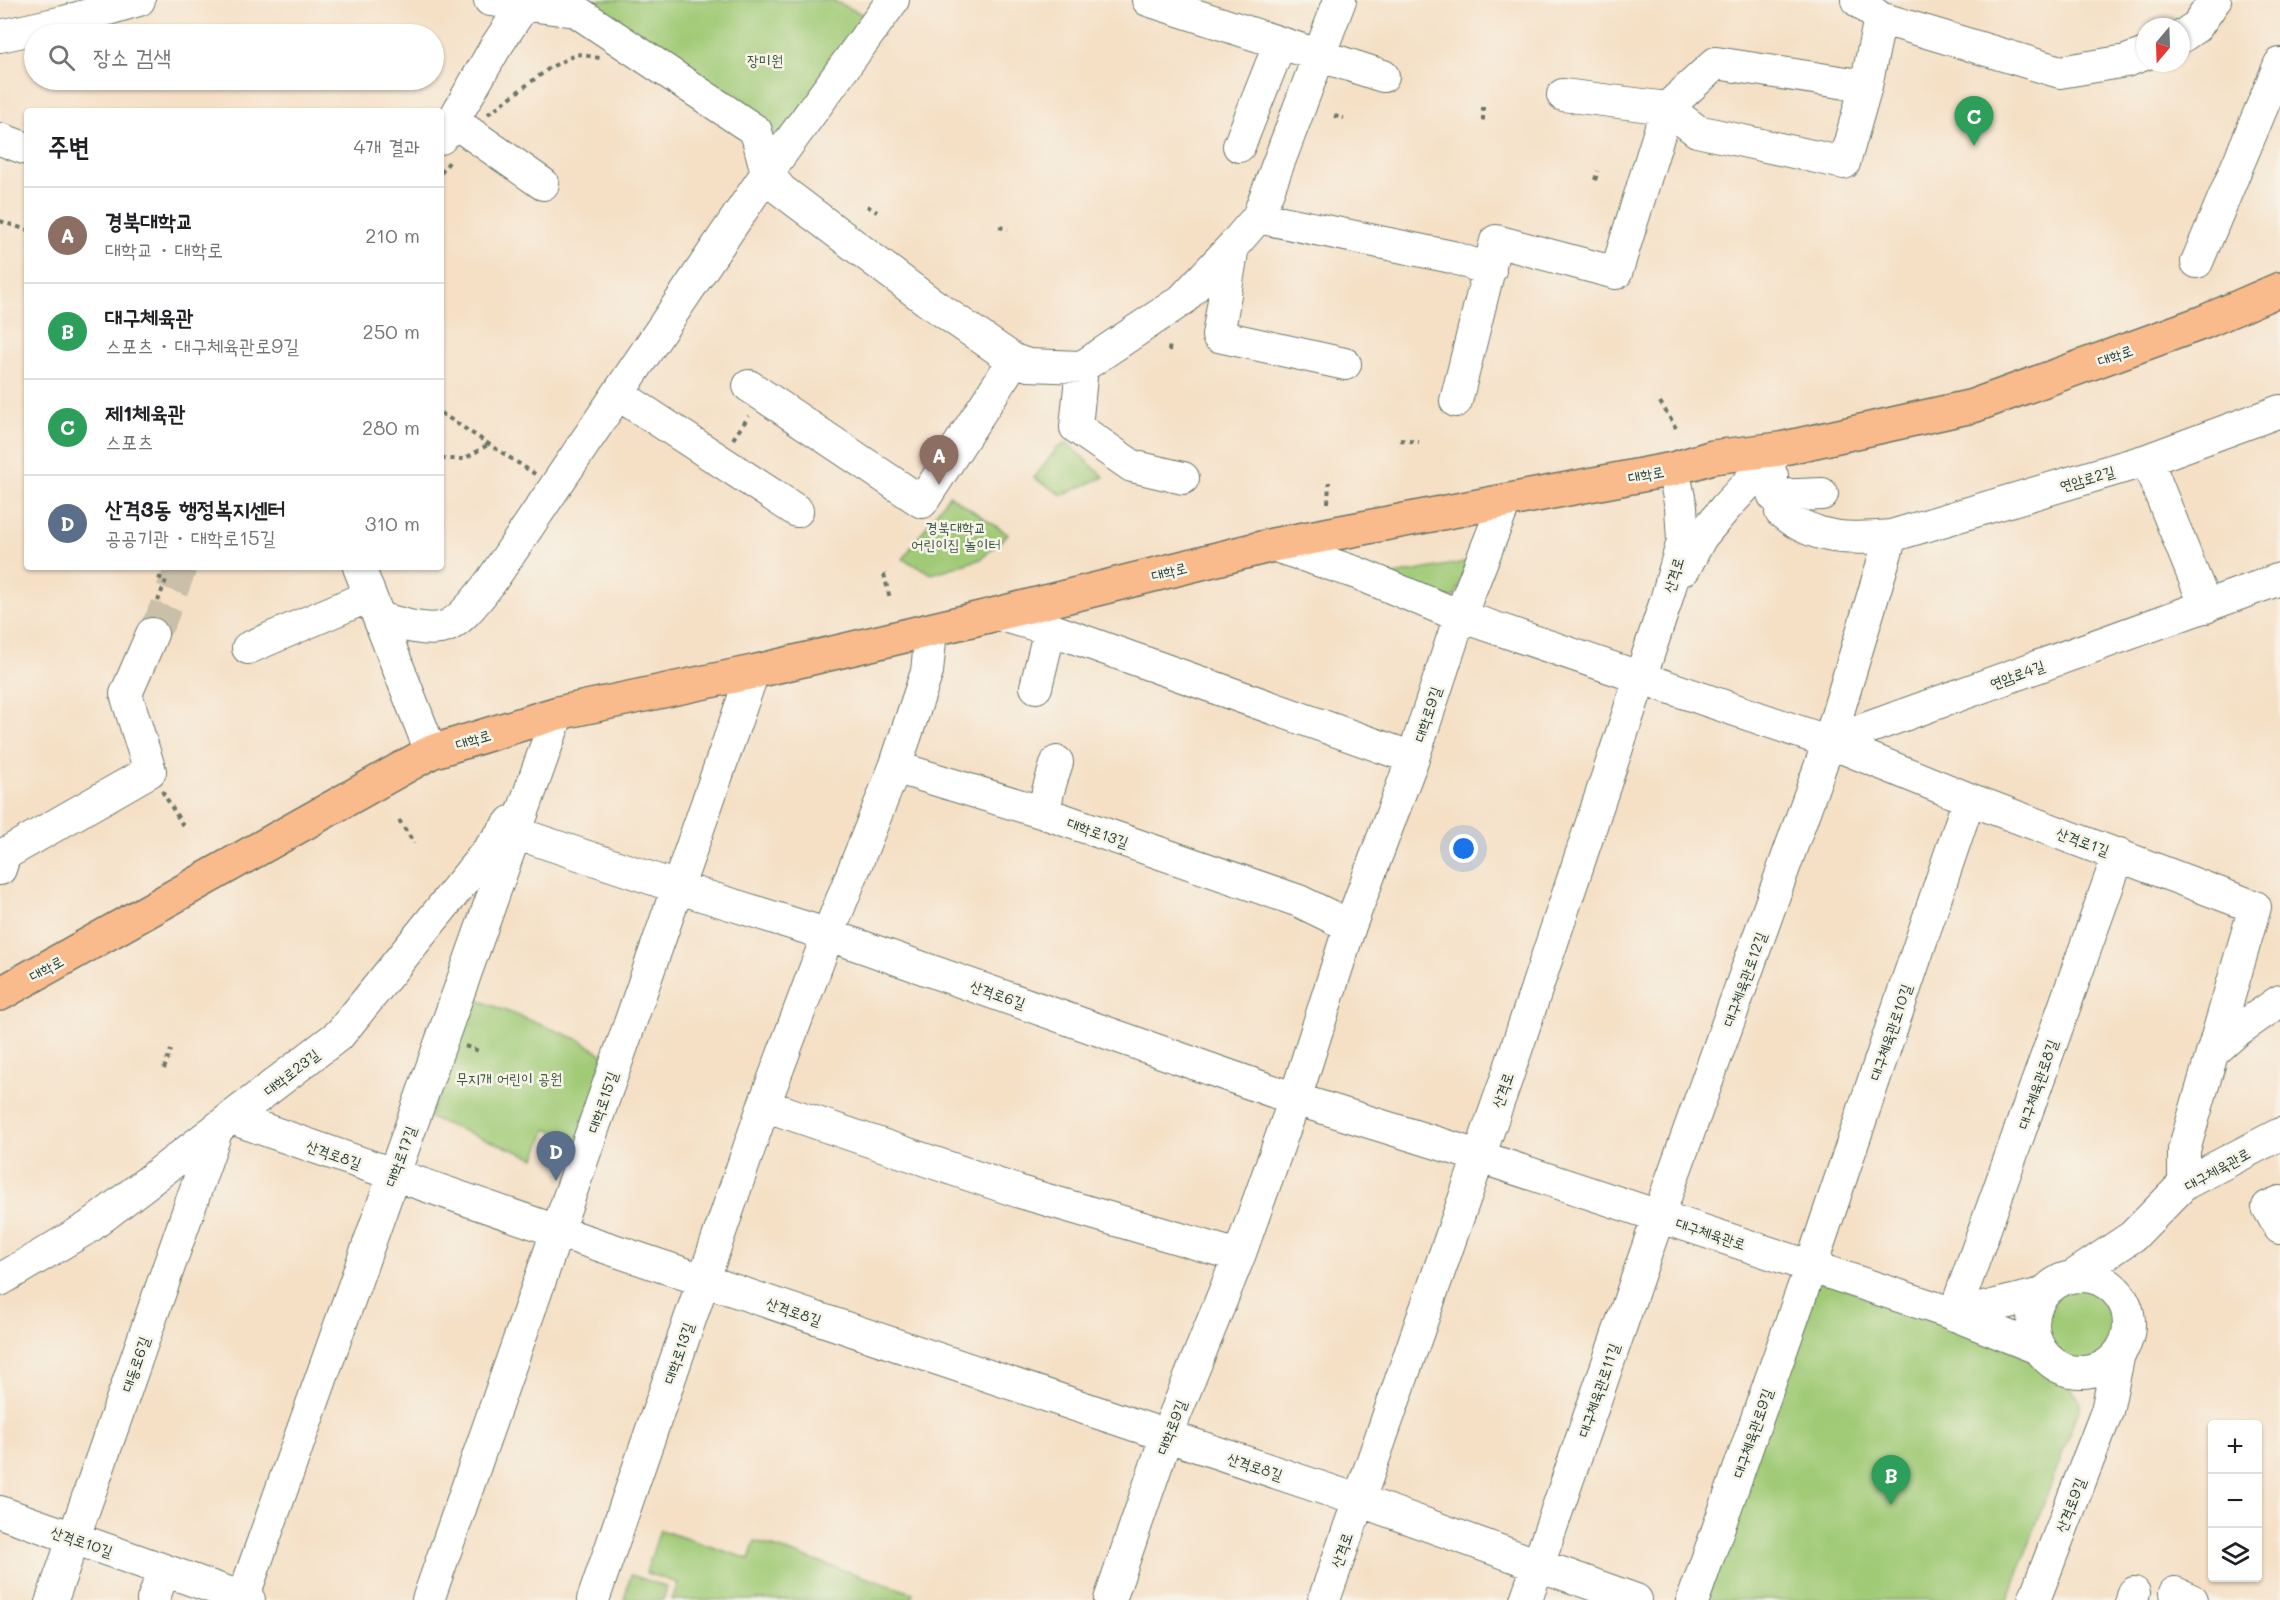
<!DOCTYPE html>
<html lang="ko">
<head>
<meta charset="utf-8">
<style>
  :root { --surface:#fff; --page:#f6f6f6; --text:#202124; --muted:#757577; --line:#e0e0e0; --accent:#c8321e }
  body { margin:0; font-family:Mali,"Poor Story",sans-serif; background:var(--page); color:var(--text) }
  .controls { position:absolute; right:18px; bottom:18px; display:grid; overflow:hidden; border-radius:6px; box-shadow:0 2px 4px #0004 }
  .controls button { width:54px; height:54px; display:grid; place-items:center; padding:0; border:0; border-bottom:2px solid var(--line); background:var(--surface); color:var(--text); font:30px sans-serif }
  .compass { position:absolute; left:2136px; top:18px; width:54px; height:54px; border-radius:50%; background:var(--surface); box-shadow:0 2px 4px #0004; rotate:199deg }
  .you { position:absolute; left:1464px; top:849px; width:21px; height:21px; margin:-15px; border:4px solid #fff; border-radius:50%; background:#1a73e8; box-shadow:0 0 0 9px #1a73e833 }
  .badge { display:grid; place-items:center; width:39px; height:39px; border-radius:50%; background:var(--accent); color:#fff; font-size:20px; font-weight:700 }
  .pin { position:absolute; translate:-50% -50px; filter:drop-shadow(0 2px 3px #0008) }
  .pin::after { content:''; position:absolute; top:32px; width:21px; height:18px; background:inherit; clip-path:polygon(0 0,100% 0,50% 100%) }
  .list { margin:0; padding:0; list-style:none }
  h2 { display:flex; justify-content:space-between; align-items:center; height:78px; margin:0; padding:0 24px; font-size:26px }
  h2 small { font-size:20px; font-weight:400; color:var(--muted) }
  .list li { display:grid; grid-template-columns:39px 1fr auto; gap:18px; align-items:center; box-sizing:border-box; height:96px; padding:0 24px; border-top:2px solid var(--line) }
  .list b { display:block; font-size:22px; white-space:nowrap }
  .list p { margin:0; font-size:20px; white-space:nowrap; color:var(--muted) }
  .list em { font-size:20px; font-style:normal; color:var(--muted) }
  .icon { flex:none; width:33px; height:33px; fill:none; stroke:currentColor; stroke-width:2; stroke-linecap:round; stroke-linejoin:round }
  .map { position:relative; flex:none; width:2280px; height:1600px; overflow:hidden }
  .search { position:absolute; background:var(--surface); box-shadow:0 2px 4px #0004; left:24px; top:24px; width:420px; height:66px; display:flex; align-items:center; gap:15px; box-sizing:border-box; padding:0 21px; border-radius:33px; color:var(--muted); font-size:22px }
  .panel { position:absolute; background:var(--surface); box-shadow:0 2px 4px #0004; left:24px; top:108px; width:420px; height:462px; border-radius:6px }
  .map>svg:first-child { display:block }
</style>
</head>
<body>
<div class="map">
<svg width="2280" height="1600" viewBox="0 0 2280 1600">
  <rect width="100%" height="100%" fill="#f7f3e8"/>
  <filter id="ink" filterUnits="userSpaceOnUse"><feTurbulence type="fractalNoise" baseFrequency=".0167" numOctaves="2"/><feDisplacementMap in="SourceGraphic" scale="12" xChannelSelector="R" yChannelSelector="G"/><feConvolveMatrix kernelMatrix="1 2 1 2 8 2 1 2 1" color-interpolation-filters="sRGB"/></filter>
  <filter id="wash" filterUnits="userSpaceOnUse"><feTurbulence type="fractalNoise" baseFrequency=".008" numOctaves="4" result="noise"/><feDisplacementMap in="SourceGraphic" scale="24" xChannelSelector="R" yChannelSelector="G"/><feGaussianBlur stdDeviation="1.35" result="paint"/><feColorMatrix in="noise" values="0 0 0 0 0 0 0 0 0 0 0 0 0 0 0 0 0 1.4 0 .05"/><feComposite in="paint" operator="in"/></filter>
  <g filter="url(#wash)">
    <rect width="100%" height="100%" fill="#f5e0c6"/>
    <path fill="#a0ca76" stroke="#608455" stroke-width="1.5" d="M573,0h259l37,17 -88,126z
      M1067,443l37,34 -42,18 -28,-17 23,-30z
      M949,495l59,39 -27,25 -49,15 -29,-15z
      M1470,561l-15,35 -14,6 -53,-26z
      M473,998l107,42 31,20 -28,81 -36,-12 -12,29 -106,-40z
      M1817,1279l137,46 95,42 28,29 3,6 -1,7 -71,191h-302z
      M2042 1324a38 38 0 1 1 76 0a38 38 0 1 1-76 0Z
      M660,1530l89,29 6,-18 158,52 -2,7h-239l6,-17 -32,-10z
      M631,1575l36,12 -4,13h-39z"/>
  </g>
  <g filter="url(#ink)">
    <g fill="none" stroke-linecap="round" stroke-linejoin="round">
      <path stroke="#cabfa9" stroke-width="32" stroke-dasharray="32 16" stroke-linecap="butt" d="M152,634l9,-15 20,-52"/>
      <g stroke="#6a7667" stroke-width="34">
        <path id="minor" d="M490,0l86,11 180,120 11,42 14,17 147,111 86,59 14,5 54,2 100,-67 51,-54 25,-29 82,-217
          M1148,0l235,76
          M1880,18l180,54 66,-11 19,-7
          M0,36l64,-14 75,-22
          M2181,37l16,-11 18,-26
          M1563,95l104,13 30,23 147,32 22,-77 14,-68 -23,-18
          M453,121l90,63
          M441,138l12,-17 42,-73 32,-48
          M0,139l27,10
          M1239,146l41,-103
          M1258,217l194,40 38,13
          M1233,246l-15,90 127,28
          M2197,262l83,-198
          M1082,367l-6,60 56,39 51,12
          M749,386l173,116 92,-142
          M618,394l179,117
          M1456,401l40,-160 120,32 51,-165 49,-45 150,23
          M2147,460l59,147
          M1772,476l-2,9 4,11 48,-2
          M1781,512c34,28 68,28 110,24
          M1273,545l84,28 103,43 369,126 140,57 286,108 -71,243v34
          M359,567l72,185
          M1684,569l17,-32 25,-30 54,-58
          M997,614l53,15 363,129
          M379,618c19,5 42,13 61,10 19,-2 41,-34 52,-48l275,-407 126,-173
          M248,648l121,-52
          M1036,687l14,-58
          M1829,742l451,-163
          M895,767l149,46 255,88 51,25
          M1044,813l4,-22 9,-29
          M516,833l173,58 140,44 466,164 155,48 492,163 98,39
          M0,869l5,-15 145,-83 -24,-77 26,-60
          M2212,1053l26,-23 42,-29
          M764,1105l256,87 219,64
          M231,1118l326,113 801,269 278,100
          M2280,1202l-12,5 12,21
          M2075,1275l58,-39 51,-52 96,-50
          M2033 1324a48 48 0 1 1 96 0a48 48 0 1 1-96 0Z
          M0,1280l89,-53 251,-193 171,-212
          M1954,1315l165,-461
          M1954,1315l88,-21
          M0,1512l249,88
          M2175,1593l16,7
          M243,1598l315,-885
          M52,1600l165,-471
          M153,1600l11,-30
          M428,1600l325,-928
          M593,1600l171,-495 67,-178 64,-160 32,-95 4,-42
          M1110,1600l56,-163 73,-181 56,-157 55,-173 63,-168 47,-142 45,-114
          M1324,1600l183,-523 158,-473 18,-63 -2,-34 -8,-38
          M1526,1600l140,-405 163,-453 62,-206 256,-76 133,-49
          M1693,1600l118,-334 158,-467
          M2034,1600l73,-189 12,-58
          M2132,1600l2,-7"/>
      </g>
      <g stroke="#6a7667" stroke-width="36">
        <path id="major" d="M0,994l431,-242 127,-39 195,-41 244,-58 276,-69 400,-76 40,-12 67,-8 193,-43 231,-84 76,-33"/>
      </g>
      <path stroke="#6a7667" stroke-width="4" stroke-dasharray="4.5 4.5" stroke-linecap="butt" d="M1483,107v16
        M488,114l63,-47 26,-13 23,4
        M1334,116l10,2
        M441,173l8,-11
        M1595,180l3,-9
        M867,206l10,6
        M0,221l27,9
        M999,227l9,2
        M1169,351l1,-8
        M1660,402l16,26
        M441,413l94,61
        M733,439l16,-23
        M1400,440l19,2
        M441,459h23l25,-15
        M1328,503l1,-21
        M884,574l6,25
        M158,577l8,3 -8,21
        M162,791l23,38
        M399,820l15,23
        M465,1046l14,5
        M164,1069l7,-19"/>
      <use href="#minor" stroke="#fff" stroke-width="32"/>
      <use href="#major" stroke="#fabb8c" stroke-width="33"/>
    </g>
  </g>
  <g text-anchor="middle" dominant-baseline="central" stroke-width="5" stroke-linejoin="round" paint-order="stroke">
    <g font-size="15" fill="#395941" stroke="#f7f3e8">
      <text x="765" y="60">장미원</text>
      <text x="956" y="527">경북대학교<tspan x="956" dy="17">어린이집 놀이터</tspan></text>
      <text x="509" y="1078">무지개 어린이 공원</text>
    </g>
    <g font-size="15" fill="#1f3d34" stroke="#f7f3e8">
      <text transform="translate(2115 355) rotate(-20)">대학로</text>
      <text transform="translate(1646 474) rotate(-11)">대학로</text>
      <text transform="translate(2087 478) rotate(-16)">연암로2길</text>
      <text transform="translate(1169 571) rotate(-14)">대학로</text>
      <text transform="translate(1673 575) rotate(-74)">산격로</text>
      <text transform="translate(2017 674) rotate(-20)">연암로4길</text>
      <text transform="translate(1427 714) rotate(-72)">대학로9길</text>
      <text transform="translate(473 739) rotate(-17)">대학로</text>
      <text transform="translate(1098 832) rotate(19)">대학로13길</text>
      <text transform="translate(2083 841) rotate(20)">산격로1길</text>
      <text transform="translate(46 968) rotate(-29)">대학로</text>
      <text transform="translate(1744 979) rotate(-70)">대구체육관로12길</text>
      <text transform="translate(998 994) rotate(19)">산격로6길</text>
      <text transform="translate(1890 1032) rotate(-71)">대구체육관로10길</text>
      <text transform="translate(291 1072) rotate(-38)">대학로23길</text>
      <text transform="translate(2037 1084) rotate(-71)">대구체육관로8길</text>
      <text transform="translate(1502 1090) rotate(-71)">산격로</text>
      <text transform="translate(602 1102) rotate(-71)">대학로15길</text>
      <text transform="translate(334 1154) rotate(19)">산격로8길</text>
      <text transform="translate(400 1156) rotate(-70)">대학로17길</text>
      <text transform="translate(2217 1169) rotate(-29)">대구체육관로</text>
      <text transform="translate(1711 1233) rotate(18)">대구체육관로</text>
      <text transform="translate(794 1311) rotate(19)">산격로8길</text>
      <text transform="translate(678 1353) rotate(-71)">대학로13길</text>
      <text transform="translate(135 1364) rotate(-71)">대동로6길</text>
      <text transform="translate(1598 1390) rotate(-71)">대구체육관로11길</text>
      <text transform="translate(1171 1427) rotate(-69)">대학로9길</text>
      <text transform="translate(1752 1433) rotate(-71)">대구체육관로9길</text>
      <text transform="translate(1255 1466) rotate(18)">산격로8길</text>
      <text transform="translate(2070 1505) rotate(-69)">산격로9길</text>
      <text transform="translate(82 1541) rotate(19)">산격로10길</text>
      <text transform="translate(1341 1550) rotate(-71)">산격로</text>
    </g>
  </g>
</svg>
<div class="controls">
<button>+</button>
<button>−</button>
<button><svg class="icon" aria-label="layers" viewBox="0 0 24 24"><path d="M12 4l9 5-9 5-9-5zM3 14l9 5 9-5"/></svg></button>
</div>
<svg class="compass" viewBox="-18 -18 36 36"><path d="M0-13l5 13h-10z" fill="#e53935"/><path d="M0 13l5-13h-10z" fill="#757577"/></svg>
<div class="you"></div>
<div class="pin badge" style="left:939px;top:485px;background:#8d6e63">A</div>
<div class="pin badge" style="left:1891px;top:1505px;background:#2e9e5b">B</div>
<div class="pin badge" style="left:1974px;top:146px;background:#2e9e5b">C</div>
<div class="pin badge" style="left:556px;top:1181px;background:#5c6f8a">D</div>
<div class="search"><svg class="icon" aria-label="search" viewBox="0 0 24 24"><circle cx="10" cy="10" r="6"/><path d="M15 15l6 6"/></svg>장소 검색</div>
<section class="panel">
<h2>주변<small>4개 결과</small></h2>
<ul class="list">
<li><span class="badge" style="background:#8d6e63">A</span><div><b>경북대학교</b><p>대학교 · 대학로</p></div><em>210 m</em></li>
<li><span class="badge" style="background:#2e9e5b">B</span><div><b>대구체육관</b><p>스포츠 · 대구체육관로9길</p></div><em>250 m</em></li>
<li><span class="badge" style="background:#2e9e5b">C</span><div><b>제1체육관</b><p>스포츠</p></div><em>280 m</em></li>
<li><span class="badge" style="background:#5c6f8a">D</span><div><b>산격3동 행정복지센터</b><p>공공기관 · 대학로15길</p></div><em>310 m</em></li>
</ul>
</section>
</div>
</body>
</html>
